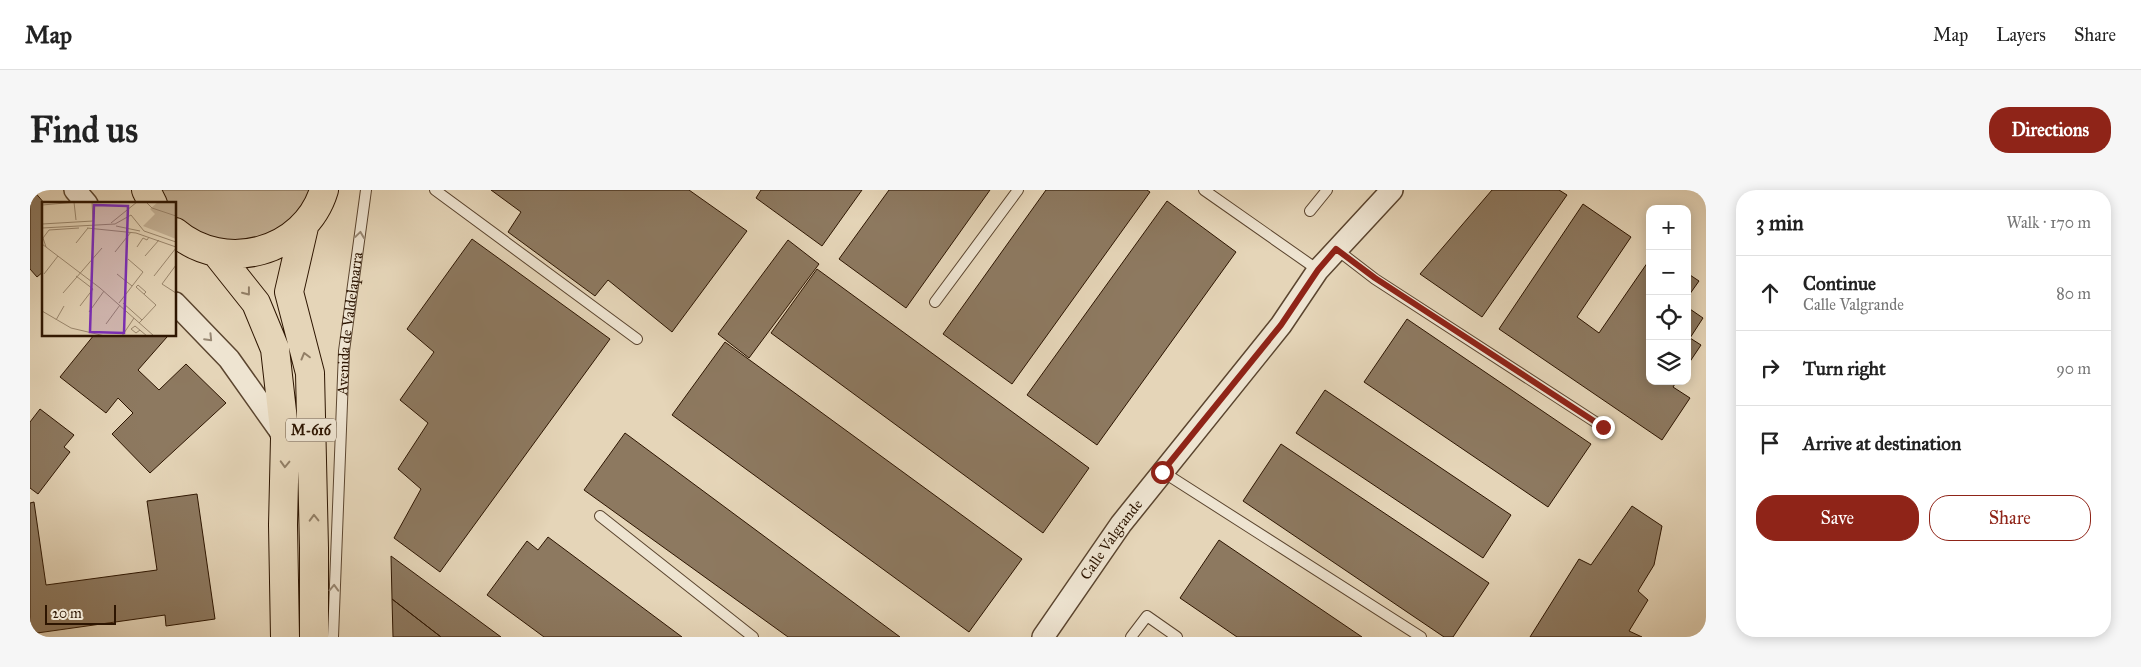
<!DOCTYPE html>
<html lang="en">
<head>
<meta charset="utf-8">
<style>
  :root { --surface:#fff; --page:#f6f6f6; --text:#222; --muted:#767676; --line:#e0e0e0; --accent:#8f2418 }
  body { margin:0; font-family:"IM FELL Great Primer",serif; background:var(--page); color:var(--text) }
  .controls { position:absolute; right:15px; top:15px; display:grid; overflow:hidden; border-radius:10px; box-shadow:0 2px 12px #0003 }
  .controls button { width:45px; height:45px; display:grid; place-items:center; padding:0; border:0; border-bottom:1px solid var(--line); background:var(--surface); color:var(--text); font:25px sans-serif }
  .scale { position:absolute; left:15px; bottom:12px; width:71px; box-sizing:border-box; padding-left:5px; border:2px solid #2d1501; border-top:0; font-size:14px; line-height:18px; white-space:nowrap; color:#2d1501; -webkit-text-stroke:4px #eee4d1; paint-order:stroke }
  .stop { position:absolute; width:15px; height:15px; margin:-11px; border:4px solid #8f2418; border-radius:50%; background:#fff }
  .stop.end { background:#8f2418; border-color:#fff; box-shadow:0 1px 5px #0008 }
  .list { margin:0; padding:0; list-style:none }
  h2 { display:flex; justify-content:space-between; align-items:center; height:65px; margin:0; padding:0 20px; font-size:21px }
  h2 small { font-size:16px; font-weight:400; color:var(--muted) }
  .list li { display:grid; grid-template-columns:32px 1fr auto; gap:15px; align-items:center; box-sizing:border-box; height:75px; padding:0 20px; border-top:1px solid var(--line) }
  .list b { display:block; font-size:19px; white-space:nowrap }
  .list p { margin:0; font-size:16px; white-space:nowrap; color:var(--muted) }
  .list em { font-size:16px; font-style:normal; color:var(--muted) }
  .actions { display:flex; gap:10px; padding:15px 20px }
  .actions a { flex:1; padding:11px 0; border:1px solid var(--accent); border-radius:20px; text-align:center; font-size:18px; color:var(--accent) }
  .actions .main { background:var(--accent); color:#fff }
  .icon { flex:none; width:28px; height:28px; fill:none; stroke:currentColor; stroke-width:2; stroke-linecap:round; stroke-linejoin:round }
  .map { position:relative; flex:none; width:1676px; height:447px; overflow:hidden; border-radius:20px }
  header { display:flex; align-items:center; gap:30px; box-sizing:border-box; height:70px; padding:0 25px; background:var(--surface); border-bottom:1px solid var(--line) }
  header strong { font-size:24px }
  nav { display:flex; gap:28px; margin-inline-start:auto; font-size:18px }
  .intro { display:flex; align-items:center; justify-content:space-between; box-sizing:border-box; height:120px; padding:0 30px }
  h1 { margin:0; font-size:35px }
  .button { padding:12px 22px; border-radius:20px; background:var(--accent); color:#fff; font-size:18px; font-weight:700 }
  main { display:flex; gap:30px; padding:0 30px }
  aside { flex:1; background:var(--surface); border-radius:20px; box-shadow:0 2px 12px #0003 }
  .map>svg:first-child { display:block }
</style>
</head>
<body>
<header>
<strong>Map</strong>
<nav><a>Map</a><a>Layers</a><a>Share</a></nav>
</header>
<div class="intro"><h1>Find us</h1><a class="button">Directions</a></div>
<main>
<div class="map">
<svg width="1676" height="447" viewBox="0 0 1676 447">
  <rect width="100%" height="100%" fill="#e5d5b8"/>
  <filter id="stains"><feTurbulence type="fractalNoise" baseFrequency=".004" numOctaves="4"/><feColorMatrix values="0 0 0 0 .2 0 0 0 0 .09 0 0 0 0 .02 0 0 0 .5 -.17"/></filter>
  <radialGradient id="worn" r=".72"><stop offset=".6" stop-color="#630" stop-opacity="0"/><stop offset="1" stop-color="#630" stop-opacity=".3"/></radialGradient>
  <path fill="#c6b499" stroke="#7a644d" d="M127,0h156l-25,37 -26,14 -58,-2 -29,-21v-14h-12z"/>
  <path fill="#8d7960" stroke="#2d1501" d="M0,0h3l12,14 -1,67 -7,6 -7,-8z
    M461,0h198l58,41 -75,101 -64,-52 -13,16 -87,-64 13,-20z
    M731,0h101l-40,56 -66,-48z
    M859,0h101l-84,118 -67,-49z
    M1016,0h101l3,2 -138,192 -69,-50z
    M1462,0h67l8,5 -85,122 -62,-43z
    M1137,11l69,51 -139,193 -70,-50z
    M1553,14l48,33 -54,80 22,16 51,-74v122h27l-4,6 17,11 -28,42 -163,-111z
    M442,49l138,100 -170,233 -46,-34 27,-49 -23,-20 30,-46 -28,-23 34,-48 -27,-23z
    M758,50l31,24 -70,94 -31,-24z
    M787,79l272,199 -46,65 -272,-200z
    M1657,83l12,8 -12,17z
    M1657,117l16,11 -13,20 11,7 -14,21z
    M1377,129l184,125 -43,63 -184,-125z
    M64,145h70l3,2 -29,33 21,20 27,-26 40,39 -76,70 -38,-39 21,-21 -15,-15 -12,15 -46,-36z
    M695,152l297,217 -53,73 -297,-217z
    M1295,200l186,125 -28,43 -187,-125z
    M10,219l34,26 -10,12 6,5 -32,42 -8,-6v-66z
    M595,243l275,204h-112l-204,-147z
    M1251,254l208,139 -36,54h-9l-201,-136z
    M167,304l18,125 -49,7 -1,-11 -135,19v-131l4,-1 12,83 111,-15 -10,-69z
    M1602,316l30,20 -8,39 -16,26 10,9 -19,31 13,6h-112l49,-78 12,6z
    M518,347l134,100h-138l-57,-42 40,-54 11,9z
    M1189,350l143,97h-125l-57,-39z
    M361,366l110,81h-60l-49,-38z
    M362,409l49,38h-48z"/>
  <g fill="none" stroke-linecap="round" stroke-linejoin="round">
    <g stroke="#5b452f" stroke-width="12">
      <g id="lane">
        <path d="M405,0l202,149"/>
        <path d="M1174,0l114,80"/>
        <path d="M1280,21l17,-21"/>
        <path d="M1306,59l39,30 228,148"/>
        <path d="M905,112l83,-112"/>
        <path d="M1133,282l258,165"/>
        <path d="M570,326l153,121"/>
        <path id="s1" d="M303,447l11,-286 22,-161"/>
        <path d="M1101,447l16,-21 30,21"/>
      </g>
    </g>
    <g stroke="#5b452f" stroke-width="24">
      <g id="street">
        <path d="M45,0l12,14"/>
        <path d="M145,113l54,56 56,79"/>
        <path id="s2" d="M1013,447l78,-113 160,-199 37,-55 74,-80"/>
      </g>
    </g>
    <g stroke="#2d1501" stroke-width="30">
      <path id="highway" d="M116,0l7,14
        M274,37l-15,65 21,81 4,175v89
        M145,42c49,42 130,21 149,-42
        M187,64l39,49 19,46 10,89 -2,87 2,112"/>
    </g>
    <use href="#lane" stroke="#eee4d1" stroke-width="10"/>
    <use href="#street" stroke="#eee4d1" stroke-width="21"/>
    <use href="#highway" stroke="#e5d5b8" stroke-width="28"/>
  </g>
  <defs><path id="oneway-chevron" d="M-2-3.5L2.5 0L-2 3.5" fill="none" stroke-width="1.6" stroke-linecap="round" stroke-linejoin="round" transform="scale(1.25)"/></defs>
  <g stroke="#978773">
    <use href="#oneway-chevron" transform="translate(330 45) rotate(-82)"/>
    <use href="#oneway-chevron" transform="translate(179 148) rotate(46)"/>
    <use href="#oneway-chevron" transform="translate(304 398) rotate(-88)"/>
  </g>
  <g stroke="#927f66">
    <use href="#oneway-chevron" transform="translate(217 102) rotate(52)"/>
    <use href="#oneway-chevron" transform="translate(275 166) rotate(-105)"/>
    <use href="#oneway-chevron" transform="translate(255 274) rotate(92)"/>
    <use href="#oneway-chevron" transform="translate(284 328) rotate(-91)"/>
  </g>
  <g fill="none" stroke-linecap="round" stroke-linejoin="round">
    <path stroke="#8f2418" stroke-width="6" d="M1132,282l119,-147 37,-55 18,-21 39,29 228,149"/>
  </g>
  <g text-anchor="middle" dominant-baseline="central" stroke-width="5" stroke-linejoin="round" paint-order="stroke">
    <rect fill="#eee4d1" stroke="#67533f" stroke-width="1" x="256" y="228.5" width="50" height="23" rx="4"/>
    <g font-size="14" font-weight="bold" fill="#2d1501">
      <text x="281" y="240">M-616</text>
    </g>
    <g font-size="15" fill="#2d1501" stroke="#eee4d1">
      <text stroke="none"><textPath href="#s1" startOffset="314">Avenida de Valdelaparra</textPath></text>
      <text stroke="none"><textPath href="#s2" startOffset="119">Calle Valgrande</textPath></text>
    </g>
  </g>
  <g transform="translate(12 12)">
    <rect width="134" height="134" fill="#e5d5b8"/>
    <path d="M116,0h18v37l-33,-13 12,-12 -5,-5z" fill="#c6b499"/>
    <path fill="none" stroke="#9b886f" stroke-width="1" d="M32,0l2,18M104,0l6,6 24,8M0,3l35,-3M69,21l26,-21M0,22l51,-3 -1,-19M74,24l24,5M0,26l73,-4 16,-9 13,16 32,11M45,26l49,5 40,14M34,41l12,-15M0,42l58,44 54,48M4,45l-3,-9 6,-8 30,-2M95,45l6,-9 4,2 2,-3M73,50l16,-20M103,54l14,-16M134,63l-14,19 14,9M2,72l14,-18M75,72l15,12M34,74l17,13 -13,17M112,74l22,-28M21,91l39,-45M77,101l24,-31 -15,-13M81,101l19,17 -3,3M0,109l29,17 34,8M47,110l15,-21M14,118l8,-14M100,118l14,-15 -20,-18 2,-2 8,7 -2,2M64,122l14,-19M98,128l-4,3 -5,-4 4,-3 12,10M80,134l12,-18"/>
    <path fill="#7b2cbf" fill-opacity="0.15" stroke="#7b2cbf" stroke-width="2.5" d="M52,3l34,1 -4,127 -34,-1z"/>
    <rect width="134" height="134" fill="none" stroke="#2d1501" stroke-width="2.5"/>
  </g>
  <rect width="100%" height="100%" filter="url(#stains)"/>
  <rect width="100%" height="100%" fill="url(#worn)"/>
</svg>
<div class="controls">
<button>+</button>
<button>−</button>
<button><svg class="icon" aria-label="locate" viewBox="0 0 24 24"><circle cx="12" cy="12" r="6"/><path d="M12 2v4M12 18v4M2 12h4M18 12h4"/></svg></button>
<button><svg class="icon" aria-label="layers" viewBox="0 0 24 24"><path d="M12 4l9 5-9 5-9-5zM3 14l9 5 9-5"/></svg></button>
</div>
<div class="scale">20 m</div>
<div class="stop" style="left:1132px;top:282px"></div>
<div class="stop end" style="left:1573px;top:237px"></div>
</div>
<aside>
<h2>3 min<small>Walk · 170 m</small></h2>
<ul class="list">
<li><svg class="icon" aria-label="ahead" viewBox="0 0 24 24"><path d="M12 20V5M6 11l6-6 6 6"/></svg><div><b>Continue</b><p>Calle Valgrande</p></div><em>80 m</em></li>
<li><svg class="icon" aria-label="right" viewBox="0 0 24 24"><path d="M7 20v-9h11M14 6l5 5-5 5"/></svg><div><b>Turn right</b></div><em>90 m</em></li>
<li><svg class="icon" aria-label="arrive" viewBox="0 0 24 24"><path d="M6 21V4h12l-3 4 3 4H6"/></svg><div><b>Arrive at destination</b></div></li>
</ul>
<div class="actions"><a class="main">Save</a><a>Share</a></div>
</aside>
</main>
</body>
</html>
